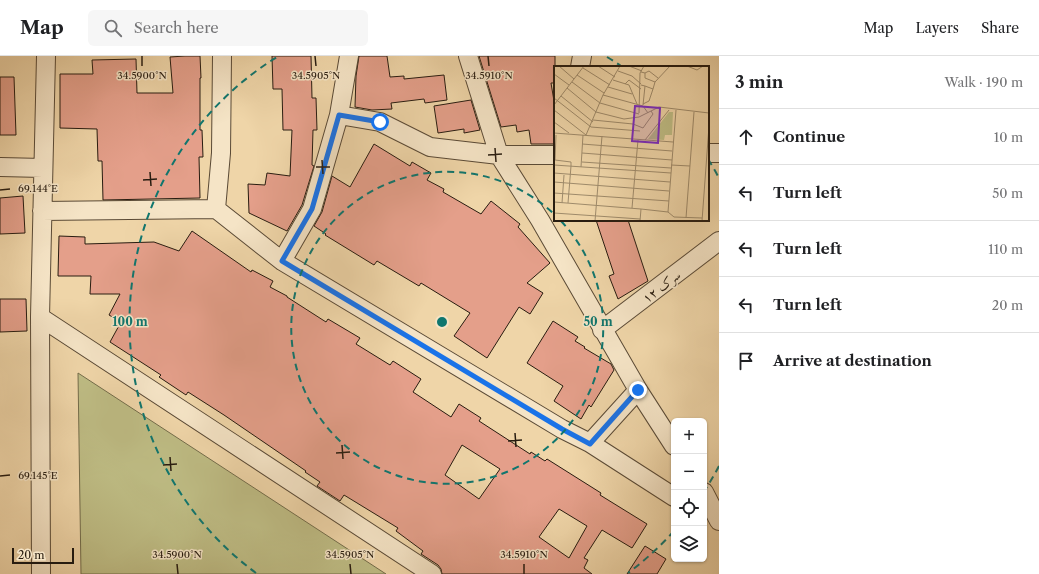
<!DOCTYPE html>
<html lang="en">
<head>
<meta charset="utf-8">
<style>
  :root { --surface:#fff; --page:#f6f6f6; --text:#202124; --muted:#757577; --line:#e0e0e0 }
  body { margin:0; font-family:"Libre Caslon Text",Amiri,serif; background:var(--page); color:var(--text) }
  .controls { position:absolute; right:12px; bottom:12px; display:grid; overflow:hidden; border-radius:6px; box-shadow:0 1px 3px #0004 }
  .controls button { width:36px; height:36px; display:grid; place-items:center; padding:0; border:0; border-bottom:1px solid var(--line); background:var(--surface); color:var(--text); font:20px sans-serif }
  .scale { position:absolute; left:12px; bottom:10px; width:62px; box-sizing:border-box; padding-left:4px; border:2px solid #281c10; border-top:0; font-size:11px; line-height:14px; white-space:nowrap; color:#281c10; -webkit-text-stroke:3px #f5e4c6; paint-order:stroke }
  .stop { position:absolute; width:12px; height:12px; margin:-9px; border:3px solid #1a73e8; border-radius:50%; background:#fff }
  .stop.end { background:#1a73e8; border-color:#fff; box-shadow:0 1px 4px #0008 }
  .list { margin:0; padding:0; list-style:none }
  h2 { display:flex; justify-content:space-between; align-items:center; height:52px; margin:0; padding:0 16px; font-size:17px }
  h2 small { font-size:13px; font-weight:400; color:var(--muted) }
  .list li { display:grid; grid-template-columns:26px 1fr auto; gap:12px; align-items:center; box-sizing:border-box; height:56px; padding:0 16px; border-top:1px solid var(--line) }
  .list b { display:block; font-size:15px; white-space:nowrap }
  .list em { font-size:13px; font-style:normal; color:var(--muted) }
  .icon { flex:none; width:22px; height:22px; fill:none; stroke:currentColor; stroke-width:2; stroke-linecap:round; stroke-linejoin:round }
  .map { position:relative; flex:none; width:719px; height:518px; overflow:hidden }
  header { display:flex; align-items:center; gap:24px; box-sizing:border-box; height:56px; padding:0 20px; background:var(--surface); border-bottom:1px solid var(--line) }
  header strong { font-size:19px }
  nav { display:flex; gap:22px; margin-inline-start:auto; font-size:14px }
  .search { width:280px; height:36px; background:var(--page); display:flex; align-items:center; gap:10px; box-sizing:border-box; padding:0 14px; border-radius:6px; color:var(--muted); font-size:15px }
  main { display:flex }
  aside { flex:1; background:var(--surface) }
  .map>svg:first-child { display:block }
</style>
</head>
<body>
<header>
<strong>Map</strong>
<div class="search"><svg class="icon" aria-label="search" viewBox="0 0 24 24"><circle cx="10" cy="10" r="6"/><path d="M15 15l6 6"/></svg>Search here</div>
<nav><a>Map</a><a>Layers</a><a>Share</a></nav>
</header>
<main>
<div class="map">
<svg width="719" height="518" viewBox="0 0 719 518">
  <rect width="100%" height="100%" fill="#efd5a8"/>
  <filter id="stains"><feTurbulence type="fractalNoise" baseFrequency=".005" numOctaves="4"/><feColorMatrix values="0 0 0 0 .2 0 0 0 0 .09 0 0 0 0 .02 0 0 0 .5 -.17"/></filter>
  <radialGradient id="worn" r=".72"><stop offset=".6" stop-color="#630" stop-opacity="0"/><stop offset="1" stop-color="#630" stop-opacity=".3"/></radialGradient>
  <path fill="#bebc84" stroke="#736c4a" d="M78,317l308,201h-305z"/>
  <path fill="#e49f8a" stroke="#281c10" fill-rule="evenodd" d="M185,0h15l1,22h-1v52h2l1,27h-4l1,41 -97,2 -1,-39h-4l-1,-32 -37,-1v-54h33l-1,-14 44,-1 1,34h36l-3,-36z
    M272,0h39l1,42h4l1,32h-4l-1,35 2,1 -12,39 -15,26 -38,-18 -1,-29 17,1 2,-12 23,3 2,-46h-9l-1,-41h-9z
    M359,0h28l3,21 14,-1v3l40,-4 3,25 -22,3 -1,-4 -33,4 1,6 -20,1 -17,-3 1,-31z
    M479,0h76v27h-4l4,24v37h-24l-2,-14 -12,2 -1,-7 -15,2z
    M0,21h14l2,58h-16z
    M471,44l9,30 -16,3v-4l-26,4 -4,-27z
    M374,88l36,22 2,-4 19,11 -4,7 17,9 -1,3 38,22 10,-13 29,23 -2,3 32,36 -23,20 16,10 -13,21 -11,-7 -32,51 -33,-22 16,-23 -49,-30 -2,3 -42,-25 -3,4 -49,-30 1,-1 -12,-8 8,-14 10,-36 18,11z
    M23,140l2,37 -25,1v-36z
    M596,164h32l20,61 -30,18 -9,-23 5,-2z
    M192,175l59,41 1,-2 21,11 -3,6 17,9v1l39,25 2,-3 32,19 -4,6 34,21 3,-4 28,18 -8,13 38,25 8,-13 22,14 -2,3 51,33 1,-2 14,9 2,-2 54,34 -1,2 47,29 -15,24 -30,-18 -18,28 4,2 -4,8 8,6h-150l-1,-5 -3,-4 -17,-11 2,-3 -27,-20 2,-3 -54,-33 -4,6 -23,-15 3,-4 -15,-10 1,-1 -82,-56 -36,-23 -2,3 -27,-18 2,-2 -51,-33 11,-20 -12,-7 11,-21h-30l1,-18h-33l1,-40 26,1v7l69,-2 25,9zM462,389l38,24 -21,30 -34,-24zM559,453l28,17 -18,32 -30,-21z
    M0,243h26l1,32 -27,1z
    M553,265l25,16 -3,4 10,6 -1,1 27,16 3,6 -23,37 -2,-2 -8,14 -27,-18 9,-15 -36,-23z
    M645,490l21,13 -9,15h-30z"/>
  <g fill="none" stroke-linecap="round" stroke-linejoin="round">
    <g stroke="#5a4a36" stroke-width="20">
      <path id="minor" d="M468,0l31,99 41,65 98,170 36,56
        M580,11l2,-11
        M339,59l41,7 50,25 69,8h56
        M708,97h11
        M0,111l43,1
        M216,153l5,-56 1,-97
        M42,155l174,-2 66,52 280,168 28,14 48,-53
        M282,205l30,-52 27,-94 10,-59
        M40,261l392,257
        M602,274l117,-89
        M590,387l84,54
        M704,436l15,29
        M41,518l-1,-257 6,-261"/>
    </g>
    <use href="#minor" stroke="#f5e4c6" stroke-width="18"/>
  </g>
  <g fill="none" stroke-linecap="round" stroke-linejoin="round">
    <path stroke="#1a73e8" stroke-width="5" d="M380,66l-41,-7 -27,94 -30,52 280,168 28,15 48,-54"/>
  </g>
  <path fill="none" stroke="#281c10" stroke-width="1.5" d="M142,0v10M315,0l1,10M488,0l1,10M495,92l1,14M488,99l14,-1M322,104l1,14M316,111h14M150,116l1,14M143,124l14,-1M0,134l10,-1M515,377l1,14M508,385l14,-1M342,389l1,14M336,397l14,-1M170,401l1,14M163,409l14,-1M0,420l10,-1M177,508l1,10M350,508l1,10M524,508v10"/>
  <g fill="none" stroke="#0f766e" stroke-width="2" stroke-dasharray="7 5">
    <path d="M561 165A156 156 0 1 1 554 158"/>
    <path d="M719 410A312 312 0 0 1 705 434M674 475A312 312 0 0 1 628 517M256 517A312 312 0 0 1 277 1M607 1A312 312 0 0 1 621 10M708 103A312 312 0 0 1 719 122"/>
  </g>
  <g text-anchor="middle" dominant-baseline="central" stroke-width="3" stroke-linejoin="round" paint-order="stroke">
    <g font-size="13" fill="#281c10" stroke="#f5e4c6">
      <text transform="translate(661 230) rotate(-37)">سرک ۱۲</text>
    </g>
  </g>
  <g transform="translate(554 10)">
    <rect width="155" height="155" fill="#efd5a8"/>
    <path d="M115,46h4l-1,23h-7l-1,5 -16,-1z" fill="#bebc84"/>
    <path fill="none" stroke="#9f8b6b" stroke-width="1" d="M5,0l15,13M44,0l17,11M75,0l13,5M133,0l10,4 6,-4M29,2l27,17M64,5l14,5 9,8M87,6l4,1v5l10,4 -2,7M91,7l4,-2 9,7M0,8l15,11M23,9l27,18M59,14l16,5 8,19M18,16l28,21 39,11M101,16l15,-16M71,18l4,-4 12,9M87,19l4,1 -2,19M54,21l24,7M13,22l29,24 28,7 15,-2 20,-10 50,6M49,29l40,11 5,7M7,30l32,26M0,32l37,29 49,4M89,38l6,-3 4,-12 -8,-3M0,39l30,-39M0,44l32,25 17,-40 17,-29M85,47l1,-40 4,-7M39,54l40,4 10,4M0,56l15,11M89,62l10,-14 -2,-3M0,67l119,9M91,74l24,-30M28,78l90,7M28,87l90,7M1,94l1,-25M1,94l16,2v4M28,96l89,6M0,99l117,8M117,99l19,1M27,101l2,-32M0,107l116,9M0,116l115,9M0,127l115,8M0,136l87,7 27,3 6,5 28,1M8,137l2,-28M14,137l3,-37M78,142l6,-68M114,146l8,-102M0,147l86,6M132,152l8,-106M41,155l7,-85M86,155l1,-12M148,155l7,-95"/>
    <path fill="#7b2cbf" fill-opacity="0.15" stroke="#7b2cbf" stroke-width="2" d="M81,40l25,2 -2,35 -26,-2z"/>
    <rect width="155" height="155" fill="none" stroke="#281c10" stroke-width="2"/>
  </g>
  <g font-size="10" text-anchor="middle" fill="#281c10" stroke="#f5e4c6" stroke-width="3" stroke-linejoin="round" paint-order="stroke">
    <text x="142" y="23">34.5900°N</text>
    <text x="316" y="23">34.5905°N</text>
    <text x="489" y="23">34.5910°N</text>
    <text x="38" y="136">69.144°E</text>
    <text x="38" y="423">69.145°E</text>
    <text x="177" y="502">34.5900°N</text>
    <text x="350" y="502">34.5905°N</text>
    <text x="524" y="502">34.5910°N</text>
  </g>
  <circle cx="442" cy="266" r="6" fill="#0f766e" stroke="#f5e4c6" stroke-width="2"/>
  <g font-size="12" text-anchor="middle" font-weight="bold" fill="#0f766e" stroke="#f5e4c6" stroke-width="3" stroke-linejoin="round" paint-order="stroke">
    <text x="598" y="270">50 m</text>
    <text x="130" y="270">100 m</text>
  </g>
  <rect width="100%" height="100%" filter="url(#stains)"/>
  <rect width="100%" height="100%" fill="url(#worn)"/>
</svg>
<div class="controls">
<button>+</button>
<button>−</button>
<button><svg class="icon" aria-label="locate" viewBox="0 0 24 24"><circle cx="12" cy="12" r="6"/><path d="M12 2v4M12 18v4M2 12h4M18 12h4"/></svg></button>
<button><svg class="icon" aria-label="layers" viewBox="0 0 24 24"><path d="M12 4l9 5-9 5-9-5zM3 14l9 5 9-5"/></svg></button>
</div>
<div class="scale">20 m</div>
<div class="stop" style="left:380px;top:66px"></div>
<div class="stop end" style="left:638px;top:334px"></div>
</div>
<aside>
<h2>3 min<small>Walk · 190 m</small></h2>
<ul class="list">
<li><svg class="icon" aria-label="ahead" viewBox="0 0 24 24"><path d="M12 20V5M6 11l6-6 6 6"/></svg><div><b>Continue</b></div><em>10 m</em></li>
<li><svg class="icon" aria-label="left" viewBox="0 0 24 24"><path d="M17 20v-9H6M10 6l-5 5 5 5"/></svg><div><b>Turn left</b></div><em>50 m</em></li>
<li><svg class="icon" aria-label="left" viewBox="0 0 24 24"><path d="M17 20v-9H6M10 6l-5 5 5 5"/></svg><div><b>Turn left</b></div><em>110 m</em></li>
<li><svg class="icon" aria-label="left" viewBox="0 0 24 24"><path d="M17 20v-9H6M10 6l-5 5 5 5"/></svg><div><b>Turn left</b></div><em>20 m</em></li>
<li><svg class="icon" aria-label="arrive" viewBox="0 0 24 24"><path d="M6 21V4h12l-3 4 3 4H6"/></svg><div><b>Arrive at destination</b></div></li>
</ul>
</aside>
</main>
</body>
</html>
